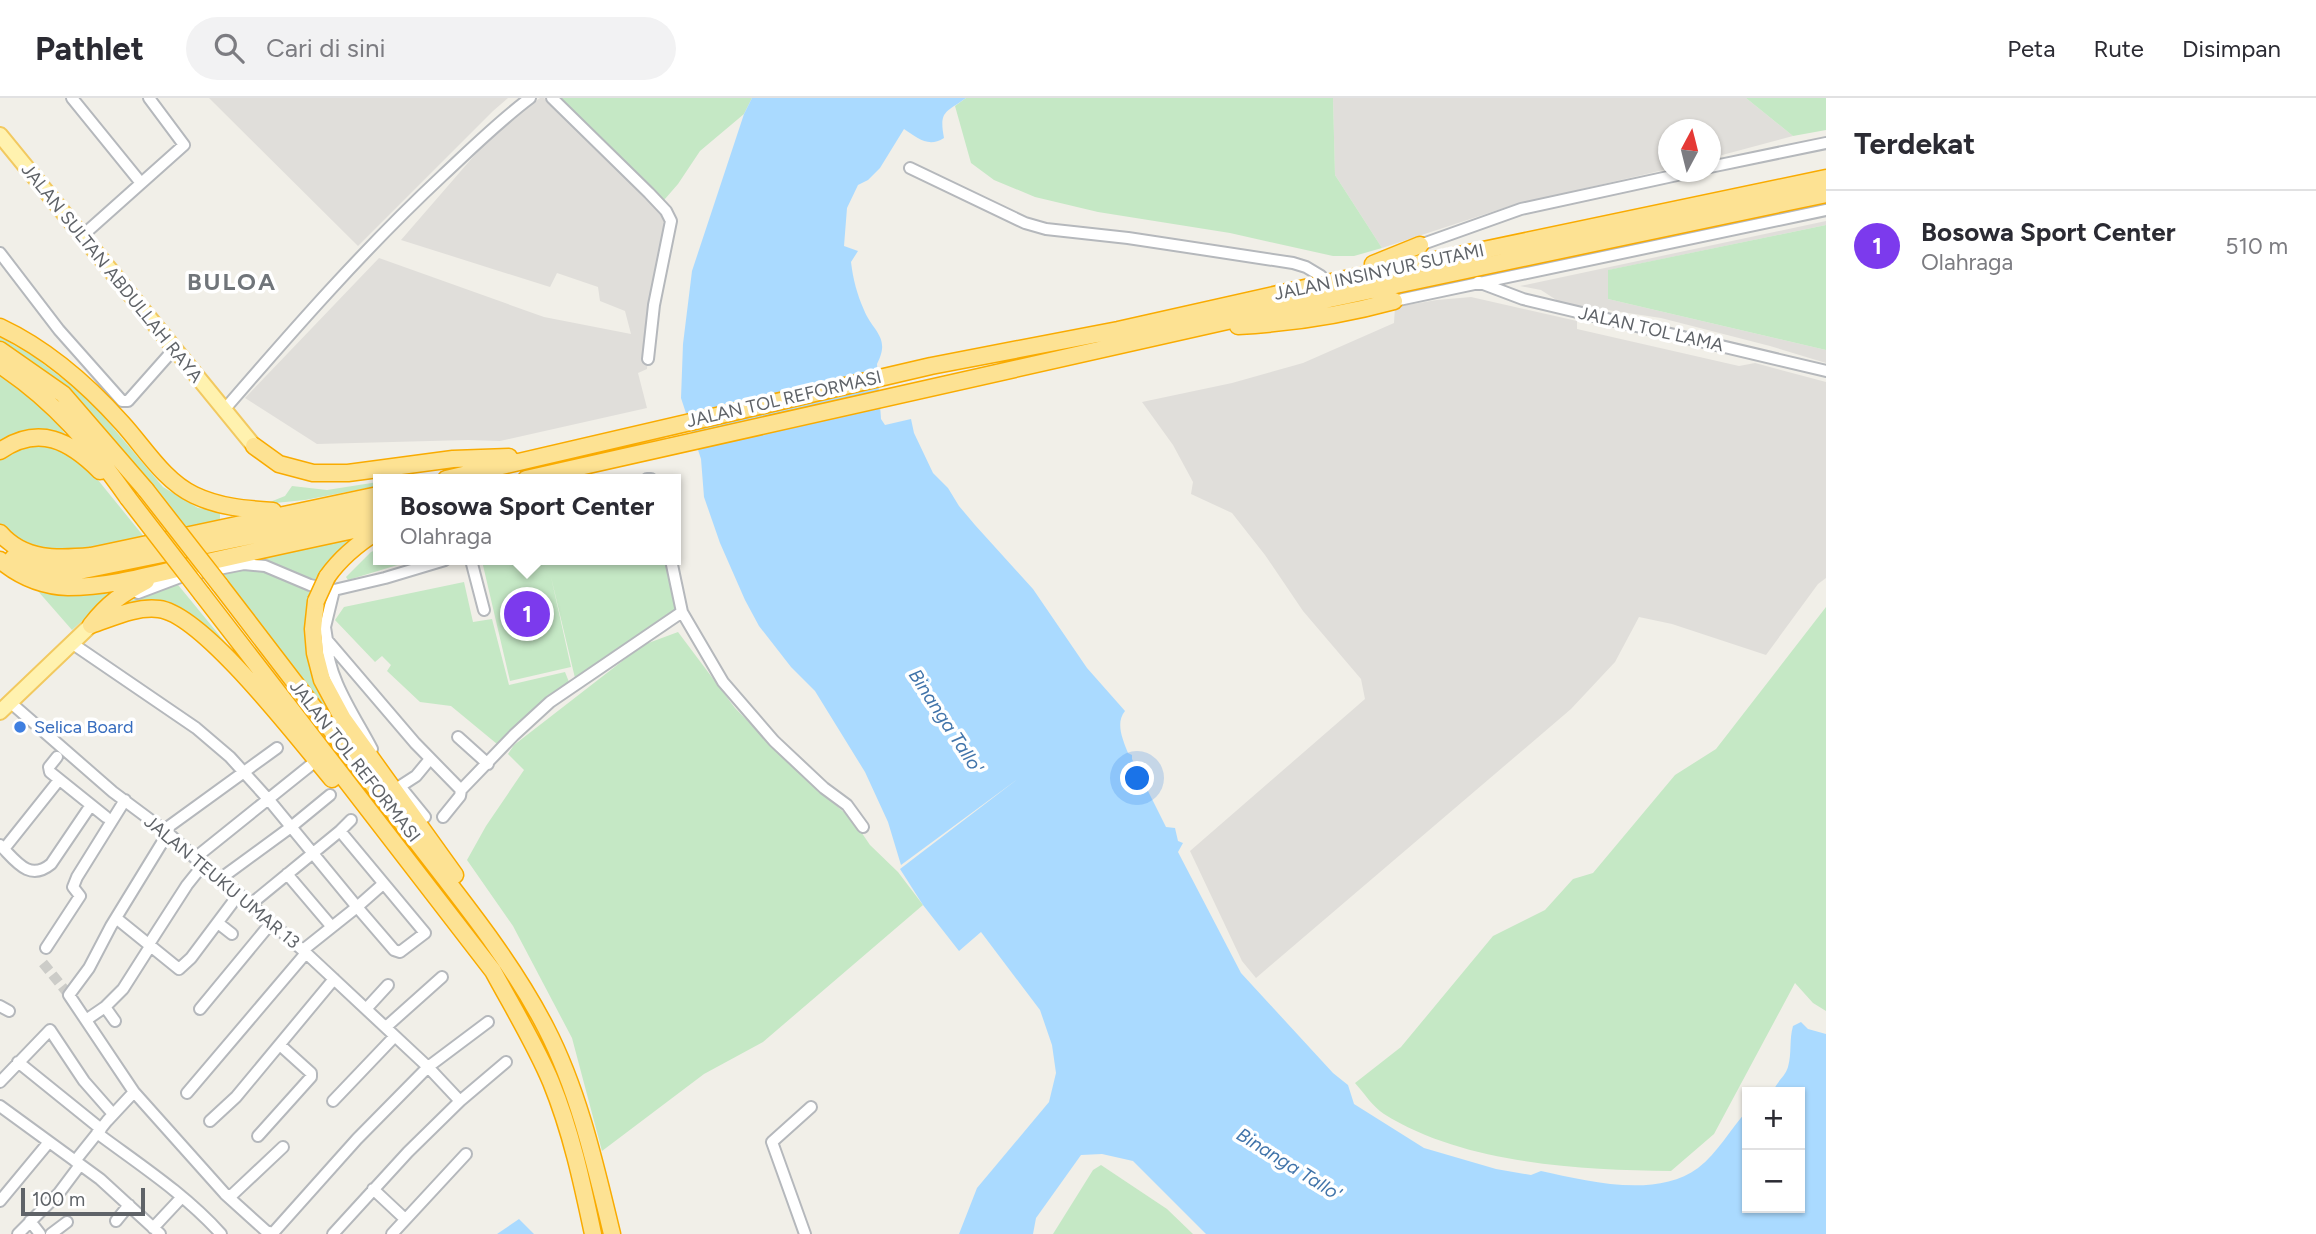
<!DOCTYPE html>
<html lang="id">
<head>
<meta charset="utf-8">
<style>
  :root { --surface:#fff; --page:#f2f2f3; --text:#2b2b33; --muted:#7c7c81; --line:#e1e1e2; --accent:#7c3aed }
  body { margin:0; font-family:Figtree,sans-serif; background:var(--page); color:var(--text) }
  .controls { position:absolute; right:21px; bottom:21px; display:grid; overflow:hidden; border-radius:0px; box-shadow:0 2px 5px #0004 }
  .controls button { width:63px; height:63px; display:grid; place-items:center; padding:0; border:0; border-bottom:2px solid var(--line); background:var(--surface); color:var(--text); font:35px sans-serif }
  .compass { position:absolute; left:1658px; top:21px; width:63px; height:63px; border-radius:50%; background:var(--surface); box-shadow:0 2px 5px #0004; rotate:7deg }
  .scale { position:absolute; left:21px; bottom:18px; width:124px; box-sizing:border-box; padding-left:7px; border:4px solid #5f6368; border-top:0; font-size:19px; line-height:24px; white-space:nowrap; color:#5f6368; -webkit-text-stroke:5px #fff; paint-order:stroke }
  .you { position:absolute; left:1138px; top:681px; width:24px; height:24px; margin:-18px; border:5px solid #fff; border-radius:50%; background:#1a73e8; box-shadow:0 0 0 10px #1a73e833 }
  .badge { display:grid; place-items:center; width:46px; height:46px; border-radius:50%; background:var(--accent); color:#fff; font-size:23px; font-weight:700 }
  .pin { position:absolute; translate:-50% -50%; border:4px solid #fff; box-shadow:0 2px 7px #0006 }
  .popup { position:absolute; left:373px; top:376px; width:308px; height:91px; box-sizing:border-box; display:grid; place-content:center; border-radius:0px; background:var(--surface); filter:drop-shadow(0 2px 5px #0005); font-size:23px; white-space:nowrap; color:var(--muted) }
  .popup b { font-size:26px; color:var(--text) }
  .popup::after { content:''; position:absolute; left:50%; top:100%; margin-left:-14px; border:14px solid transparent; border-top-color:var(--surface) }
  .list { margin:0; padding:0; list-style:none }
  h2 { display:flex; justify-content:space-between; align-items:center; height:91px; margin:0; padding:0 28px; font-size:30px }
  h2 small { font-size:23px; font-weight:400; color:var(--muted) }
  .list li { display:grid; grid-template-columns:46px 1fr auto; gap:21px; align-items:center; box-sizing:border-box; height:112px; padding:0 28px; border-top:2px solid var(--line) }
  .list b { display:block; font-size:26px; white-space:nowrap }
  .list p { margin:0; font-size:23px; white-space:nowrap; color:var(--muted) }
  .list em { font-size:23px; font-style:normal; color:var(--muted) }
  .icon { flex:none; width:38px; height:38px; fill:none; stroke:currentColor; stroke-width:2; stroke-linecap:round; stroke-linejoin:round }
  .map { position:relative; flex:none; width:1826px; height:1136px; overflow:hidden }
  header { display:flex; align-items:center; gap:42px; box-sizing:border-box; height:98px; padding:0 35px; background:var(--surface); border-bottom:2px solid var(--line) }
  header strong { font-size:33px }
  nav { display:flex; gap:38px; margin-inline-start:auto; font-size:24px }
  .search { width:490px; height:63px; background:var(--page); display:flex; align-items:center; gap:18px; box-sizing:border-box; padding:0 24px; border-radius:38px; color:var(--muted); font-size:26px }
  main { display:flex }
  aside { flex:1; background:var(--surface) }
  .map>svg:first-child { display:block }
</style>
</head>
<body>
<header>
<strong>Pathlet</strong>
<div class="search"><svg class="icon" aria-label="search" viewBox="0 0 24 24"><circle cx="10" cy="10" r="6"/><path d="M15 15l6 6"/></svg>Cari di sini</div>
<nav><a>Peta</a><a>Rute</a><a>Disimpan</a></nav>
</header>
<main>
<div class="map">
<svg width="1826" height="1136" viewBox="0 0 1826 1136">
  <rect width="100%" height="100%" fill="#f1efe8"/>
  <path fill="#e0deda" d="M209,0h299l-15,13 -135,135z
    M540,0h4l65,62 54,52 4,9 -17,96 -3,52 -9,4 9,35 -147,33 -32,-1 -151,4 -72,-46 134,-140 165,59 87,17 -6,-23 -25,-10 -2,-14 -41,-14 -7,14 -149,-47 98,-113z
    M1333,0h413l47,38 -82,22 -1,-28h-42v39l-155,36 -131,43 -47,-73z
    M1826,123v4l-217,45 -1,29 218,51v13l-56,-17 -109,-28 -100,-15 -20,-13 -21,-4z
    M1471,199l106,24v8l162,37 16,-3 71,19v196l-8,6 -52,71 -94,-31 -33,-7 -24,45 -44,47 -315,269 -14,-17 -52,-110 175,-152 -4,-20 -58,-68 -38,-56 -33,-42 -41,-19 2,-12 -20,-37 -31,-43 90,-19 71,-20 91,-40 1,-16 42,-7z"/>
  <path fill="#c5e8c5" d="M547,0h205l-8,16 -44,37 -22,33 -20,23 -100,-96z
    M966,0h367l2,77 47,73 -28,8h-21l-103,-23 -132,-21 -63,-15 -41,-17 -23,-17 -16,-57z
    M1746,0h80v32l-33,6z
    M1826,127v125l-218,-51v-29z
    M0,239l33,19 55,42 75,89 35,21 22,3v11l-35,9 -41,-50 -144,-137z
    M0,275l51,42 18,24c-31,-7 -41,-15 -69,3z
    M43,342l42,24 60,74 -84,18 -39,-9 -22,-20v-71z
    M378,384v4l-73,14 -40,4 20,-8 7,-10 35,4z
    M362,437c-17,12 -36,27 -47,45 -16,30 -11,82 3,112 13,27 33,52 50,77l-154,-207z
    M378,451v11h36l-66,20 -2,-3 25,-25z
    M490,462h175l11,50 -101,68 -24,-101 20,90 -61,14 -28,-120z
    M174,482l120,146 -112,-114 -55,-3 -3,-5z
    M464,484l9,40 19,-3 17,66 56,-13 4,10 -72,62 -46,-38 -31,-4 -33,-31 4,-6 -9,-9 -7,6 -40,-42 9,-13z
    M118,491l-46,41 -35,-40 38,4z
    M1826,509v404l-13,-8 -18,-20 -81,151 -43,37c-92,-1 -207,-7 -287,-57 -11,-7 -20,-21 -29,-31l46,-36 92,-111 52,-26 28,-31 20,-6 82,-98 41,-26z
    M678,534l57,76 68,69 50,43 17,25 28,27 25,33 -160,137 -59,32 -102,77 -30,-113 -59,-112 -46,-66 19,-34 38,-56 -16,-16 6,-9 129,-100z
    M1101,1067l66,44 26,25h-140l40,-64z"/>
  <path fill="#aadaff" d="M752,0h214c-21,15 -27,13 -22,40 -16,10 -26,0 -40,-9l-24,39 -12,12 -10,5 -11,23 -3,38 14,5 -7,11c2,17 6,32 13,48 9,22 27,27 13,54l4,55 4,6 26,-6 3,14 19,40 15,15 11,18 16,19 58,64 54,79 38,43c-10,12 -2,29 3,42l4,2v4l34,68 9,1 3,13 5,2 -5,9 63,121 92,100 15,12 6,19 70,44 72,21 35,6 10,-4c46,10 115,28 157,-3 20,-15 32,-39 49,-57v97h53v-116h-27c3,-10 12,-15 15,-25 4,-14 1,-27 5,-41l8,-4 7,7 18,5v200h-620l-73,-73 -31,-7 -21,1 -45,63 -3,16h-74l18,-46 72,-86 7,-29 -4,-28 -12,-35 -59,-78 -22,19 -36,-46 -23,-36 119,-91 -118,87 -13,-43 -23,-50 -50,-81 -24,-24 -32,-41 -14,-26 -25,-57 -16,-46 -3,-38 -20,-61 2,-54 9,-73 52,-157z
    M519,1121l15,15h-37z"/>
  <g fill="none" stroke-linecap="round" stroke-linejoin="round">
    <path stroke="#ccccc8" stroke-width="10" stroke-dasharray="10 5" stroke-linecap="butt" d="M43,865l26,32"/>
    <g stroke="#b5b8bc" stroke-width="14">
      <path id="minor" d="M72,0l69,85
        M552,0l97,95 17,18 5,10 -17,84 -6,54
        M1710,69l116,-24
        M910,70l115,55 21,6 82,9 165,25 13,4 15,9 2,7
        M82,138l102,-91 -35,-47
        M1420,147l101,-36 170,-37
        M0,155l59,77 63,71h6l47,-53
        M1478,184l45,17 303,72
        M1394,203l432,-91
        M224,312c70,-81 140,-161 218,-234 29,-27 56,-54 88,-78
        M647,381h4
        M471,462l13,50
        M671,462l11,52 41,70 51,59 50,47 23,17 16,22
        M334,492l-9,37 2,13 88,103 46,47
        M138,495l45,-17 61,-12 21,2 45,19 24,5 51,-12 60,-18
        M327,542c-1,36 29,78 45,109
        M73,546l123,84 34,29 39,43 88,107 -54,43
        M11,605l102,89 55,41 27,25 44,36 67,59 122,114 60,-45
        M458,639l30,27
        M57,659l-8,10 1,5 56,45
        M399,689l17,-11 14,-17
        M403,692l22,27
        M443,719l17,-21 1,-6 53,-55 36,-33 132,-90
        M164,732l113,-82
        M340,733l11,-11
        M168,735l-57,93 -22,42 -20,27 65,97 92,103h6l51,-48
        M0,747c16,16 29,37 51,19l40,-59
        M4,751l55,-69
        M195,760l117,-94
        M287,776l45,53
        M220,781l71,-52 39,-32
        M251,806l89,-73 85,102 -25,19 -6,-2 -37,-43 26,-23
        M116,820l63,51 12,-11 48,-64
        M218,825l14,11
        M149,846l38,-59 16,-20
        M46,850l34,-52 -7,-9 4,-10 48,-77
        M0,908l9,5
        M105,909l18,-18 28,-44
        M200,911l71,-86
        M366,911l22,-24
        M86,922l19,-13 10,14
        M386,929l56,-50
        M18,964l83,67
        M0,984l50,-52 34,51 29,33
        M187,995l119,-140
        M333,1003l62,-65
        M0,1008l100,73 60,55
        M210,1023l26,-24 98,-118
        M97,1035c43,32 88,61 124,101
        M258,1038l53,-59v-4l-31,-28
        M75,1063l32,-40 27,-29
        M373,1091l32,30
        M225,1096l41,37 7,2 84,-94 71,-72 32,34 46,-39
        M0,1103l49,-59
        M30,1123l10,13
        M116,1123l13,-16
        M153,1130l29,-31
        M18,1136l41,-41 21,-28
        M51,1136l16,-12
        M333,1136l75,-82 52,-51
        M392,1136l74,-80
        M805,1136l-33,-92 39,-35"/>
    </g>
    <g stroke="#f2c960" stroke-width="18">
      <path id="major" d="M0,37l254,311
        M0,614l91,-87"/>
    </g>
    <g stroke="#f9ab00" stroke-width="19">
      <path id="highway" d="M1373,166l47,-19
        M1238,228c53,-3 105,-11 156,-25
        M0,229c47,22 87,57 122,96 22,24 42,58 72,72 25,12 51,14 79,16
        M0,252l63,44 83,96
        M0,267c57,38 89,78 128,133
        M254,348l25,18 34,9h35l105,-14 56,-2
        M0,353c39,-27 70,-10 100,20
        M446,381l485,-113 187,-36 218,-49 490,-103
        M526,381l737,-166 563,-119
        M0,435c24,28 58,26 91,23l287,-61
        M13,460c20,12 42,16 66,13l299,-61
        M0,462c19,16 43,26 68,27 41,0 83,-12 122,-21 62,-14 125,-28 188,-41
        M327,479c14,-20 30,-33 51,-46
        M220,487c63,83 127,165 190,248 48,63 100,125 136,195 33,64 49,136 66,206
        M202,496l291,377c20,37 42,73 58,111 20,49 31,100 42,152
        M316,503l-3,28 2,24 7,27 21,39 112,156
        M91,527c21,-7 45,-19 68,-16 44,5 141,132 173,170
        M91,527c17,-22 31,-31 55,-44"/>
    </g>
    <use href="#minor" stroke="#fff" stroke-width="10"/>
    <use href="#major" stroke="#fff2af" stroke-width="14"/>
    <use href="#highway" stroke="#fde293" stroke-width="16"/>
    <g stroke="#f9ab00" stroke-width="19" stroke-linecap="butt">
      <path id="highway-bridge" d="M146,392l74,95
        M128,400l74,96
        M316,503l11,-24"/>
    </g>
    <use href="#highway-bridge" stroke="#fde293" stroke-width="16"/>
  </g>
  <circle fill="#3f7fe0" stroke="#fff" stroke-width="2.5" cx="20" cy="629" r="7"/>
  <g text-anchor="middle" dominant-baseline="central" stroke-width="7" stroke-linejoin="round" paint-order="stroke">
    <g font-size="18" fill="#5f6368" stroke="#fff">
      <text transform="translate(1379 174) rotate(-12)">JALAN INSINYUR SUTAMI</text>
      <text transform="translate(112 175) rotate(51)">JALAN SULTAN ABDULLAH RAYA</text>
      <text transform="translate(1651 231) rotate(13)">JALAN TOL LAMA</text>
      <text transform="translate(784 301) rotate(-13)">JALAN TOL REFORMASI</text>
      <text transform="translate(355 663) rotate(52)">JALAN TOL REFORMASI</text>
      <text transform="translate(222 784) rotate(40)">JALAN TEUKU UMAR 13</text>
    </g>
    <g font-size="18" fill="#366cbe" stroke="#fff" text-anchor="start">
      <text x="34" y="629">Selica Board</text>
    </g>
    <g font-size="19" font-style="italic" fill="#4174aa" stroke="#fff">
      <text transform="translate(946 623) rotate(57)">Binanga Tallo'</text>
      <text transform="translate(1289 1066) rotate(32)">Binanga Tallo'</text>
    </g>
    <g font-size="24" font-weight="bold" letter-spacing="2" fill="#70757a" stroke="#fff">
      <text x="232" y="183">BULOA</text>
    </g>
  </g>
</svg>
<div class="controls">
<button>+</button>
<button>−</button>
</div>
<svg class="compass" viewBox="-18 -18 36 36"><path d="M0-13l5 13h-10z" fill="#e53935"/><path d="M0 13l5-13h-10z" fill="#7c7c81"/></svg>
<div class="scale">100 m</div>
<div class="you"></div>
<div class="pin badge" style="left:527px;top:516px">1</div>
<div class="popup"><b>Bosowa Sport Center</b>Olahraga</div>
</div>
<aside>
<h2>Terdekat<small></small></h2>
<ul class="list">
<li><span class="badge">1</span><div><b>Bosowa Sport Center</b><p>Olahraga</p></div><em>510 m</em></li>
</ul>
</aside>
</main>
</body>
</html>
